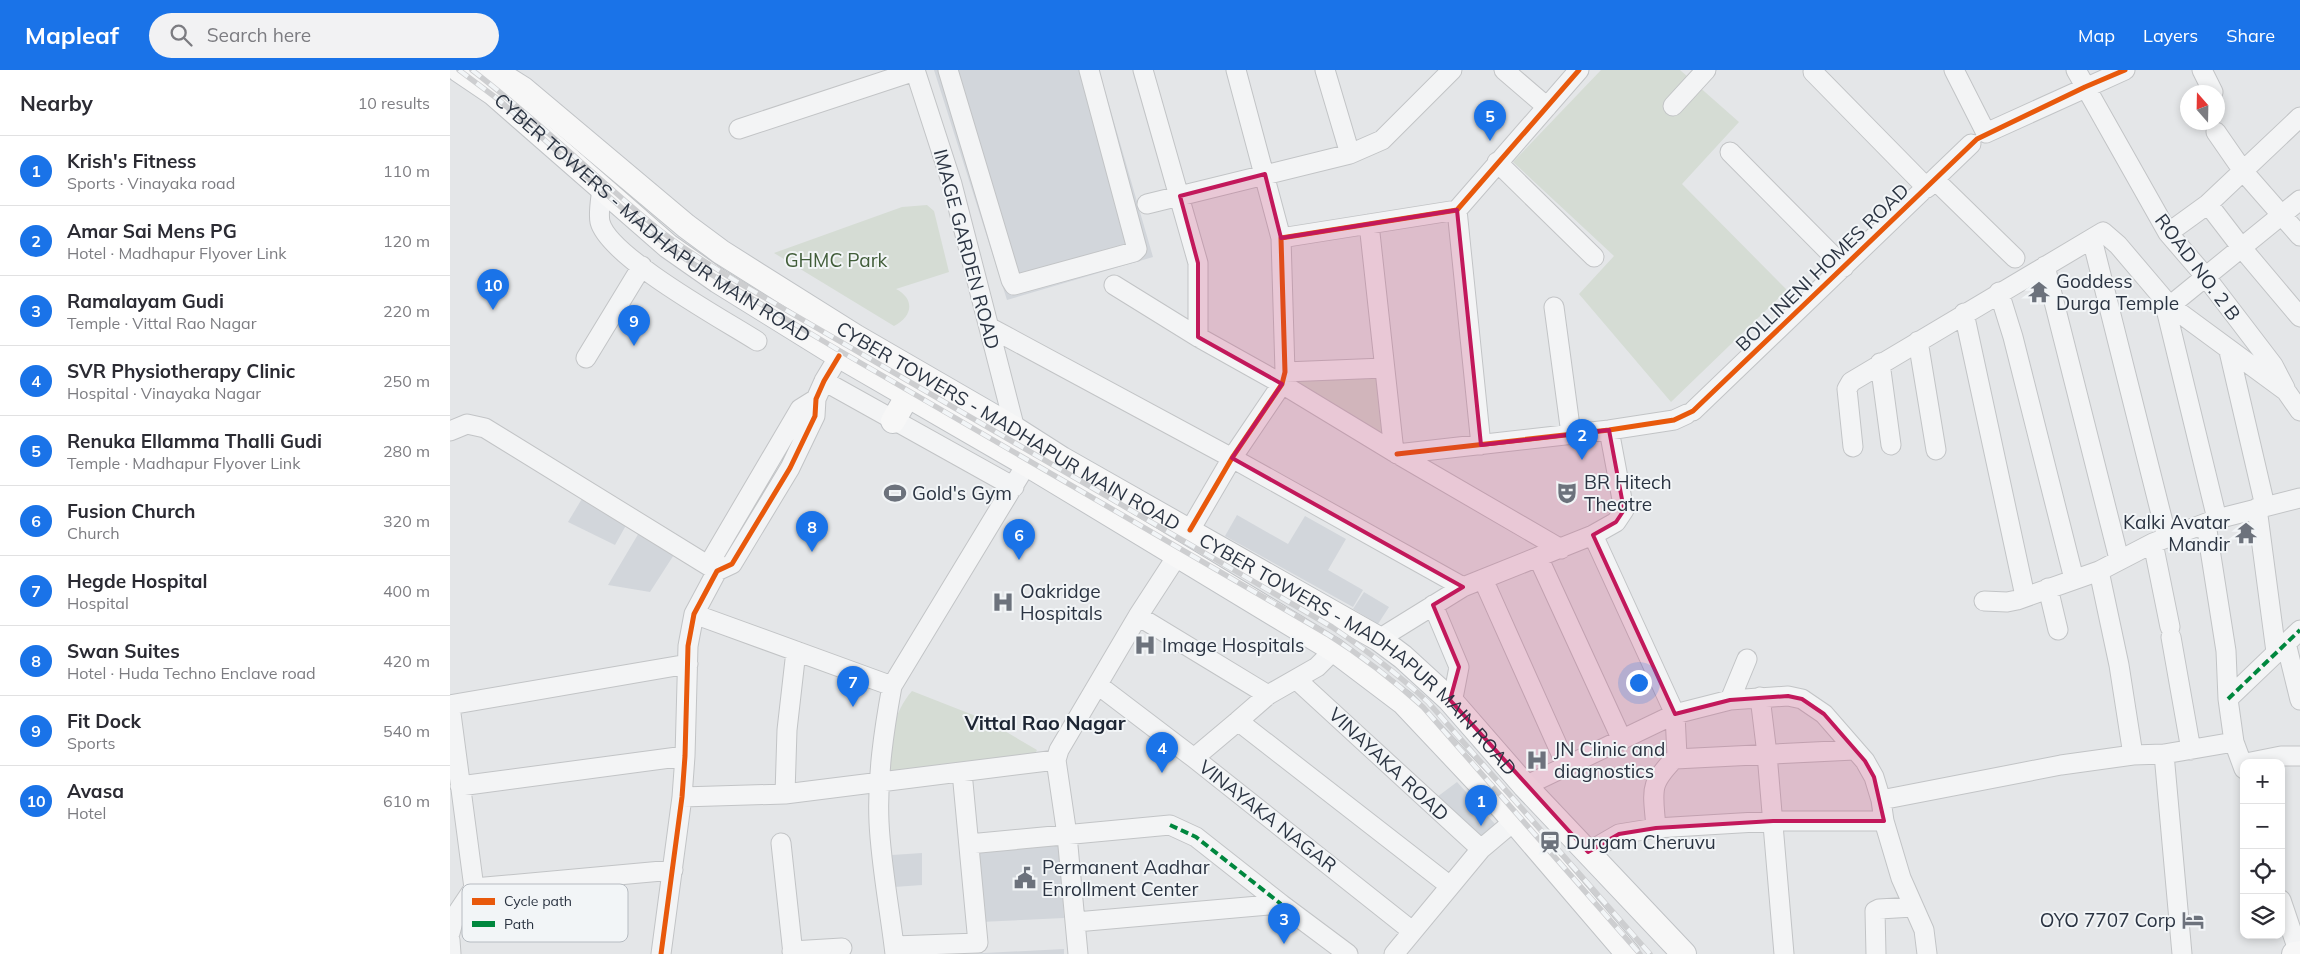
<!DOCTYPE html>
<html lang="en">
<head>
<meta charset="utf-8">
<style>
  :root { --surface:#fff; --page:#f2f2f3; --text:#2b2b33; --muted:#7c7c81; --line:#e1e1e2; --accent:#1a73e8 }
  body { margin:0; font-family:Mulish,sans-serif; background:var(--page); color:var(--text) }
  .controls { position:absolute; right:15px; bottom:15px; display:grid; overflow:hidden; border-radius:10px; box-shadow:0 2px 8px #0003 }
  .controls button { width:45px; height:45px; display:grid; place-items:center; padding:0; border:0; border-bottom:1px solid var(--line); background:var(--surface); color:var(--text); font:25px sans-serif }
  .compass { position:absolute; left:1730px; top:15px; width:45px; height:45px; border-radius:50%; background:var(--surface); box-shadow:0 2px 8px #0003; rotate:340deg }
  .you { position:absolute; left:1188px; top:612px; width:18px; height:18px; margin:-12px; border:4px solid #fff; border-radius:50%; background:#1a73e8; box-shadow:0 0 0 8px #1a73e833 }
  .badge { display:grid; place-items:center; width:32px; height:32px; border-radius:50%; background:var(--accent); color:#fff; font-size:16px; font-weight:700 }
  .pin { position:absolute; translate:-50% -41px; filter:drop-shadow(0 1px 2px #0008) }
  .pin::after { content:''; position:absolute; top:26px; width:18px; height:15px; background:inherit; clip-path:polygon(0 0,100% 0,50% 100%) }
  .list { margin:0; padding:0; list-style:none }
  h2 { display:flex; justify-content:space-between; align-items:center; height:65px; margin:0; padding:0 20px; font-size:21px }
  h2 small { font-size:16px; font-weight:400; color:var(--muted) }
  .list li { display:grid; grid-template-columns:32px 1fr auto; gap:15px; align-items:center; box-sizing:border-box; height:70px; padding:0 20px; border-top:1px solid var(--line) }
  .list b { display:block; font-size:19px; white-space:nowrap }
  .list p { margin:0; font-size:16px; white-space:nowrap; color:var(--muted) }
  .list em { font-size:16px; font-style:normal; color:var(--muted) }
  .icon { flex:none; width:28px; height:28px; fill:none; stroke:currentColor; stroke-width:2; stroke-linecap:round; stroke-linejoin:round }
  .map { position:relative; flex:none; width:1850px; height:884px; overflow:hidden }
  header { display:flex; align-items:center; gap:30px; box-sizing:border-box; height:70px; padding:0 25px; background:var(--accent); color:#fff }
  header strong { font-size:24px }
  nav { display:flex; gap:28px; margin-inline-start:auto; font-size:18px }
  .search { width:350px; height:45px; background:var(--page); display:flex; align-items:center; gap:12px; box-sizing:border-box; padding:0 18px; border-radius:28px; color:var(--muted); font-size:19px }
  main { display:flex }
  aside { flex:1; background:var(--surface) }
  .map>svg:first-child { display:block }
</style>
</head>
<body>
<header>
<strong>Mapleaf</strong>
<div class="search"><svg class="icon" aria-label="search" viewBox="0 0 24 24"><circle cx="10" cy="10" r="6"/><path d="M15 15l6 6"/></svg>Search here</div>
<nav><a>Map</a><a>Layers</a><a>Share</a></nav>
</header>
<main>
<aside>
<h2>Nearby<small>10 results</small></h2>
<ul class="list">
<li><span class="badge">1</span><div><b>Krish's Fitness</b><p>Sports · Vinayaka road</p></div><em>110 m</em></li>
<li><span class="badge">2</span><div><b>Amar Sai Mens PG</b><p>Hotel · Madhapur Flyover Link</p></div><em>120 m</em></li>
<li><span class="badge">3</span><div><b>Ramalayam Gudi</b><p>Temple · Vittal Rao Nagar</p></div><em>220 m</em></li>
<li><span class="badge">4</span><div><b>SVR Physiotherapy Clinic</b><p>Hospital · Vinayaka Nagar</p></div><em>250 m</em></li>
<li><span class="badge">5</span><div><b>Renuka Ellamma Thalli Gudi</b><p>Temple · Madhapur Flyover Link</p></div><em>280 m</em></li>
<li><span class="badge">6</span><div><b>Fusion Church</b><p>Church</p></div><em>320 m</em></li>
<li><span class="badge">7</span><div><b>Hegde Hospital</b><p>Hospital</p></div><em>400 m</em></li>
<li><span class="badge">8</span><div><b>Swan Suites</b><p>Hotel · Huda Techno Enclave road</p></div><em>420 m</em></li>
<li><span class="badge">9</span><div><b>Fit Dock</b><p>Sports</p></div><em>540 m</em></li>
<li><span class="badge">10</span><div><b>Avasa</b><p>Hotel</p></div><em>610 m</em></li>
</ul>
</aside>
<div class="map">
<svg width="1850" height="884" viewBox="0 0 1850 884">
  <rect width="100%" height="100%" fill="#e4e6e8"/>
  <path fill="#d2d6db" d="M484,0h165l54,187 -146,43z
    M133,427l46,23 -14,25 -47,-23z
    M787,445l51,29 17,-28 41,23 -18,31 35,20 -10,17 -128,-71z
    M190,461l37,19 -27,42 -42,-7z
    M914,522l25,15 -11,17 -25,-15z
    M1007,712l38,42 -17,16 -45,-40z
    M610,775l4,73 -84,4 -5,-71z
    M472,783v32l-28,2 -2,-32z
    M614,879v5h-100z"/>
  <path fill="#d5dcd4" d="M1151,0h79l59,52 -57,62 105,106 -116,112 -92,-108 35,-38 -101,-94z
    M477,135l7,6 15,61 -53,17c19,10 17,27 -2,37l-120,-73 128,-46z
    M929,305l9,66 -94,-54 3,-10z
    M462,621l74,29 51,30 -5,9 -145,14c4,-31 4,-58 25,-82z"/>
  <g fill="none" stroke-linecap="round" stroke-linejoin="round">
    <g stroke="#c2c4c6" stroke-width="21">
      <path id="minor" d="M465,0l37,114 63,245
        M498,0l63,210 3,5 120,-33 3,-3 -48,-179
        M693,0l55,193v74
        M786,0l45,168
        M875,0l25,84
        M1054,0l43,37
        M1504,0l32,63 139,-63
        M1626,0l92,163 37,43 68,89 12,23
        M1752,0l11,22
        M1363,2l114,116
        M1223,36l33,-36
        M289,59l176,-58
        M1766,62l27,39 57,65
        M1280,82l114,115
        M1047,92l97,95
        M1485,110l80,78
        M152,118c-1,10 -4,24 -2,34 9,35 124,98 157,119
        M697,134l203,-50 32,-14 70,-70
        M1758,134l33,43 59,70
        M1007,140l24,235
        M919,154l25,228
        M1718,163l40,-29 92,-87
        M1642,169l75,299
        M1595,196l74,293
        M664,215l84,52 84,47 112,68 167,97
        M1549,222l14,45 61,242
        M1104,237l17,127
        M1514,243l61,283
        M539,257l243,131 231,129
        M1468,271l18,109
        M1779,281l36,155
        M136,288l56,-92
        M1430,293l11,82
        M835,302l99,-4
        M374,311l190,106
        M1243,341l278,-267
        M0,361l17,-7 18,4 232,143
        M1403,377l-6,-58 4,-7 252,-150 15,13 51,60 117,86 14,20
        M947,384l212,-24 65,-10 13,-6
        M1807,438l19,144
        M1767,449l-51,-210 134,-109
        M1756,454l20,127 2,48 6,43 10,27
        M740,460l42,-72 50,-74 3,-12 -4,-134 176,-28 122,-140
        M1143,465l82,179 2,42c-29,29 -24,33 -21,72
        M1703,473l17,84
        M1088,487l84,183
        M267,501l-4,-14 87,-148 16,-10
        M1649,501l20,94 14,90
        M1033,509l84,188
        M1598,518l10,42
        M1534,531l23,1 10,-2 82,-29 54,-28 64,-24 83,-21
        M983,535l26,62 -5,26 -4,7
        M244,544l198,72
        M688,546l130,79
        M1721,567l20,113
        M929,569l84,-52 130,-52 23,-13 8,-12 -15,-80
        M1836,573l14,57
        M884,580l-17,17 -49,28 -30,26 212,165
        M847,610l184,169
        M648,615l96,73 218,173
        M1310,627l7,57 17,200
        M1778,629l72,-69
        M1280,630l17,-41
        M0,635l238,-41
        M0,636l24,182 -20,30 -4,15
        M1714,684l18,200
        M744,688l44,-37
        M1225,689l179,-9
        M1796,693l35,-7h19
        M10,716l225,-30
        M1075,716l150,-72 55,-14 58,-4 14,3 22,15 41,47 9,16 7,23 3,21 17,57 23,52 3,24
        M335,724l2,-64 9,-79
        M232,727l103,-3 271,-34
        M1431,730l180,-35 72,-10 31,-1 70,-12
        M331,773l12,111
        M519,774l201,-19 26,12 85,67
        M1138,782l31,-18 37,-6 117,-7h111
        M24,818l199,-18
        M1831,830l18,53
        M626,852l205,-18 67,50
        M0,870l1,14
        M444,876l84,-3 -16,-171
        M342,881l50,-3
        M211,884l21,-157 3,-41 3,-110 6,-32 23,-43 15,-7 58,-96 25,-52 1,-17 8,-18 15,-25
        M445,884c-5,-44 -14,-88 -16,-132 -2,-46 5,-92 13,-136l134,-221
        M628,884l-11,-119 -11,-75 3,-10 79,-134 39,-60
        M944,884l87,-105 32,-27
        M1426,884l-1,-43 4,-2 34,-2"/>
    </g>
    <g stroke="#c0c3c6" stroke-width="26">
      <g id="major">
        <path id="s1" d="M9,0l34,23 175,153 50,35 108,67 209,121 299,181 70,53 98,104 126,147"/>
        <path id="s2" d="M43,0l30,19 163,137 35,26 135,85 159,92 47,30 317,180 24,18 47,43 75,86 159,168"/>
        <path d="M443,351l15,-26"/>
        <path d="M1844,884l6,-1"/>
      </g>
    </g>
    <use href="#minor" stroke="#f3f4f5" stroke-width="19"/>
    <use href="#major" stroke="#f7f7f7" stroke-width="24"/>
    <g stroke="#cdced0" stroke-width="5.5">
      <path id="rail" d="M9,0l40,30 148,130 40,30 148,88 492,286c35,22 66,46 96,73l217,247
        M22,0c63,48 119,103 179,153 26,22 56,40 85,58l596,346c34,23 66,47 96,75l222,252"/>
    </g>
    <use href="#rail" stroke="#f2f5f7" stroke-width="4" stroke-dasharray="11" stroke-linecap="butt"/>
    <path stroke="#00873e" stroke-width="4" stroke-dasharray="8 4" stroke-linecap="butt" d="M1778,629l72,-69
      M720,755l26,12 85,67"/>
    <g stroke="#f2f5f7" stroke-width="8">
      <path id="cycleway" d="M947,384l212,-24 65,-10 19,-9 284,-272 108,-52 40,-17
        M740,460l42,-72 50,-74 3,-12 -4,-134 176,-28 122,-140
        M211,884l21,-157 3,-41 3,-110 6,-32 23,-43 15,-7 58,-96 25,-52 1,-17 8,-18 15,-25"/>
    </g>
    <use href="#cycleway" stroke="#e8590c" stroke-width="5"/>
  </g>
  <path fill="#c2185b" fill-opacity="0.2" stroke="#c2185b" stroke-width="4" stroke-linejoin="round" d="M815,104l16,64 176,-28 24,235 128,-15 15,80 -8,12 -23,13 82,179 55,-14 58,-4 14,3 22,15 41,47 9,16 10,44h-111l-117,7 -37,6 -31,18 -138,-152 9,-33 -26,-62 30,-18 -231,-129 50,-74 -84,-47v-74l-18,-67z"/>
  <defs>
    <g id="temple-bare" transform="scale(1.725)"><path d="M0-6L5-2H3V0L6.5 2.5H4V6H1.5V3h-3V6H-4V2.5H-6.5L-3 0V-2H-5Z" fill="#6c727c" stroke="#f2f5f7" stroke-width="2.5" paint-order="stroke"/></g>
    <g id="stadium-bare" transform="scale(1.725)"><path d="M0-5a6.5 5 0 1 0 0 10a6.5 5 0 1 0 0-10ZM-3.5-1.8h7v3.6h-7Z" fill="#6c727c" stroke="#f2f5f7" stroke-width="2.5" paint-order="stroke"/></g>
    <g id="theatre-bare" transform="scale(1.725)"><path d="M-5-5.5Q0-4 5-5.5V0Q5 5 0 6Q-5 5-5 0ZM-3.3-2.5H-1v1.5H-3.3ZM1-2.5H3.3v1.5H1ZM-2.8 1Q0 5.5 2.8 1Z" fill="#6c727c" stroke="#f2f5f7" stroke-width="2.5" paint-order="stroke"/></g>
    <g id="hospital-bare" transform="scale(1.725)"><path d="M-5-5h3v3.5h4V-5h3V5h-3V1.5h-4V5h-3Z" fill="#6c727c" stroke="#f2f5f7" stroke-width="2.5" paint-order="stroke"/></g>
    <g id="station-bare" transform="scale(1.725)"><path d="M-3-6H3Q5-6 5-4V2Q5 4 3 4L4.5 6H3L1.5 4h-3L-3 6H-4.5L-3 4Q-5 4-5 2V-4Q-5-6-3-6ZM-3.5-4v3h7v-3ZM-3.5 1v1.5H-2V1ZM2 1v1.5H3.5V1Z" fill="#6c727c" stroke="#f2f5f7" stroke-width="2.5" paint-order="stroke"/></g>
    <g id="civic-bare" transform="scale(1.725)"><path d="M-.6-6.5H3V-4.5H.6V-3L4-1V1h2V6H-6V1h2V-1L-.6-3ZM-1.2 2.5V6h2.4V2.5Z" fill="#6c727c" stroke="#f2f5f7" stroke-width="2.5" paint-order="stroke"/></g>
    <g id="hotel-bare" transform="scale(1.725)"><path d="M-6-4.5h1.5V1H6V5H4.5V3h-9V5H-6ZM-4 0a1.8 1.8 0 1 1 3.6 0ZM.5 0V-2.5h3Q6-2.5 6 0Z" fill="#6c727c" stroke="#f2f5f7" stroke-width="2.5" paint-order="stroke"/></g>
  </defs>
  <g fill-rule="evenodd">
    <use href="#temple-bare" x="1589" y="222"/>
    <use href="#stadium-bare" x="445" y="423"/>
    <use href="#theatre-bare" x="1117" y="423"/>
    <use href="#temple-bare" x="1796" y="463"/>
    <use href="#hospital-bare" x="553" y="532"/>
    <use href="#hospital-bare" x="695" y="575"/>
    <use href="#hospital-bare" x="1087" y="690"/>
    <use href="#station-bare" x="1100" y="772"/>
    <use href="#civic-bare" x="575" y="808"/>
    <use href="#hotel-bare" x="1743" y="850"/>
  </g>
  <g text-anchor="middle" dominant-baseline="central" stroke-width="4" stroke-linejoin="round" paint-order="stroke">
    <g font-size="19" fill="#2b3442" stroke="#f2f5f7">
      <text stroke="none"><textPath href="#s1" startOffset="244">CYBER TOWERS - MADHAPUR MAIN ROAD</textPath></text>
      <text transform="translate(517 179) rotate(75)">IMAGE GARDEN ROAD</text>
      <text transform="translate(1372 197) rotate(-44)">BOLLINENI HOMES ROAD</text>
      <text transform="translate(1748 197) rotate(53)">ROAD NO. 2 B</text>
      <text stroke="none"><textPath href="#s2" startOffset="628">CYBER TOWERS - MADHAPUR MAIN ROAD</textPath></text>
      <text stroke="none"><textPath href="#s2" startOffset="1048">CYBER TOWERS - MADHAPUR MAIN ROAD</textPath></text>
      <text transform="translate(939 694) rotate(43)">VINAYAKA ROAD</text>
      <text transform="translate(818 746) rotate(38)">VINAYAKA NAGAR</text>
    </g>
    <g font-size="19" fill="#415d39" stroke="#f2f5f7">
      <text x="386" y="190">GHMC Park</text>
    </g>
    <g font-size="19" fill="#2b3442" stroke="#f2f5f7" text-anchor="start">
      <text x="1606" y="211">Goddess<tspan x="1606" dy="22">Durga Temple</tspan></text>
      <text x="1134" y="412">BR Hitech<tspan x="1134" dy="22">Theatre</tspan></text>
      <text x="462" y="423">Gold's Gym</text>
      <text x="1780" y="452" text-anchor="end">Kalki Avatar<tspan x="1780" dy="22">Mandir</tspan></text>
      <text x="570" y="521">Oakridge<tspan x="570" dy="22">Hospitals</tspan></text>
      <text x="712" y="575">Image Hospitals</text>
      <text x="1104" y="679">JN Clinic and<tspan x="1104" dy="22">diagnostics</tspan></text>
      <text x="1116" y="772">Durgam Cheruvu</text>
      <text x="592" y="797">Permanent Aadhar<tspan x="592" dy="22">Enrollment Center</tspan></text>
      <text x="1726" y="850" text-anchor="end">OYO 7707 Corp</text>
    </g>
    <g font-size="20" font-weight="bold" fill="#1d2533" stroke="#f2f5f7">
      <text x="595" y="652">Vittal Rao Nagar</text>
    </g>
  </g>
  <rect x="12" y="814" width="166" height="58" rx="8" fill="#f2f5f7" stroke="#b6bbc1" stroke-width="1"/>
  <rect x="22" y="828" width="23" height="7" fill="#e8590c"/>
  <rect x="22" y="851" width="23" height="6" fill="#00873e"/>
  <g font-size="14" fill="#2b3442">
    <text x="54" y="836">Cycle path</text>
    <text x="54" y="859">Path</text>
  </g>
</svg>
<div class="controls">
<button>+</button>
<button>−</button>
<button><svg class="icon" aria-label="locate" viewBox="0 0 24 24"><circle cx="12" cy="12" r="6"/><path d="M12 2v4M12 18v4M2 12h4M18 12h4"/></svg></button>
<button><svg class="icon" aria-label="layers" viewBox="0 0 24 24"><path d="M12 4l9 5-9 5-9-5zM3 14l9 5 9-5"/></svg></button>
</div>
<svg class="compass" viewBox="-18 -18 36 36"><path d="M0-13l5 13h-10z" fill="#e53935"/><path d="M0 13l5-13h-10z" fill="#7c7c81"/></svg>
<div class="you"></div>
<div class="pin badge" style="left:1031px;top:756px">1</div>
<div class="pin badge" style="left:1132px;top:390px">2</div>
<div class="pin badge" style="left:834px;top:874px">3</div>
<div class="pin badge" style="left:712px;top:703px">4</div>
<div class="pin badge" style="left:1040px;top:71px">5</div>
<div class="pin badge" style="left:569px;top:490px">6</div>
<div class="pin badge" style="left:403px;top:637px">7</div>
<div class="pin badge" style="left:362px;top:482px">8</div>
<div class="pin badge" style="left:184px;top:276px">9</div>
<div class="pin badge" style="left:43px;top:240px">10</div>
</div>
</main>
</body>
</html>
